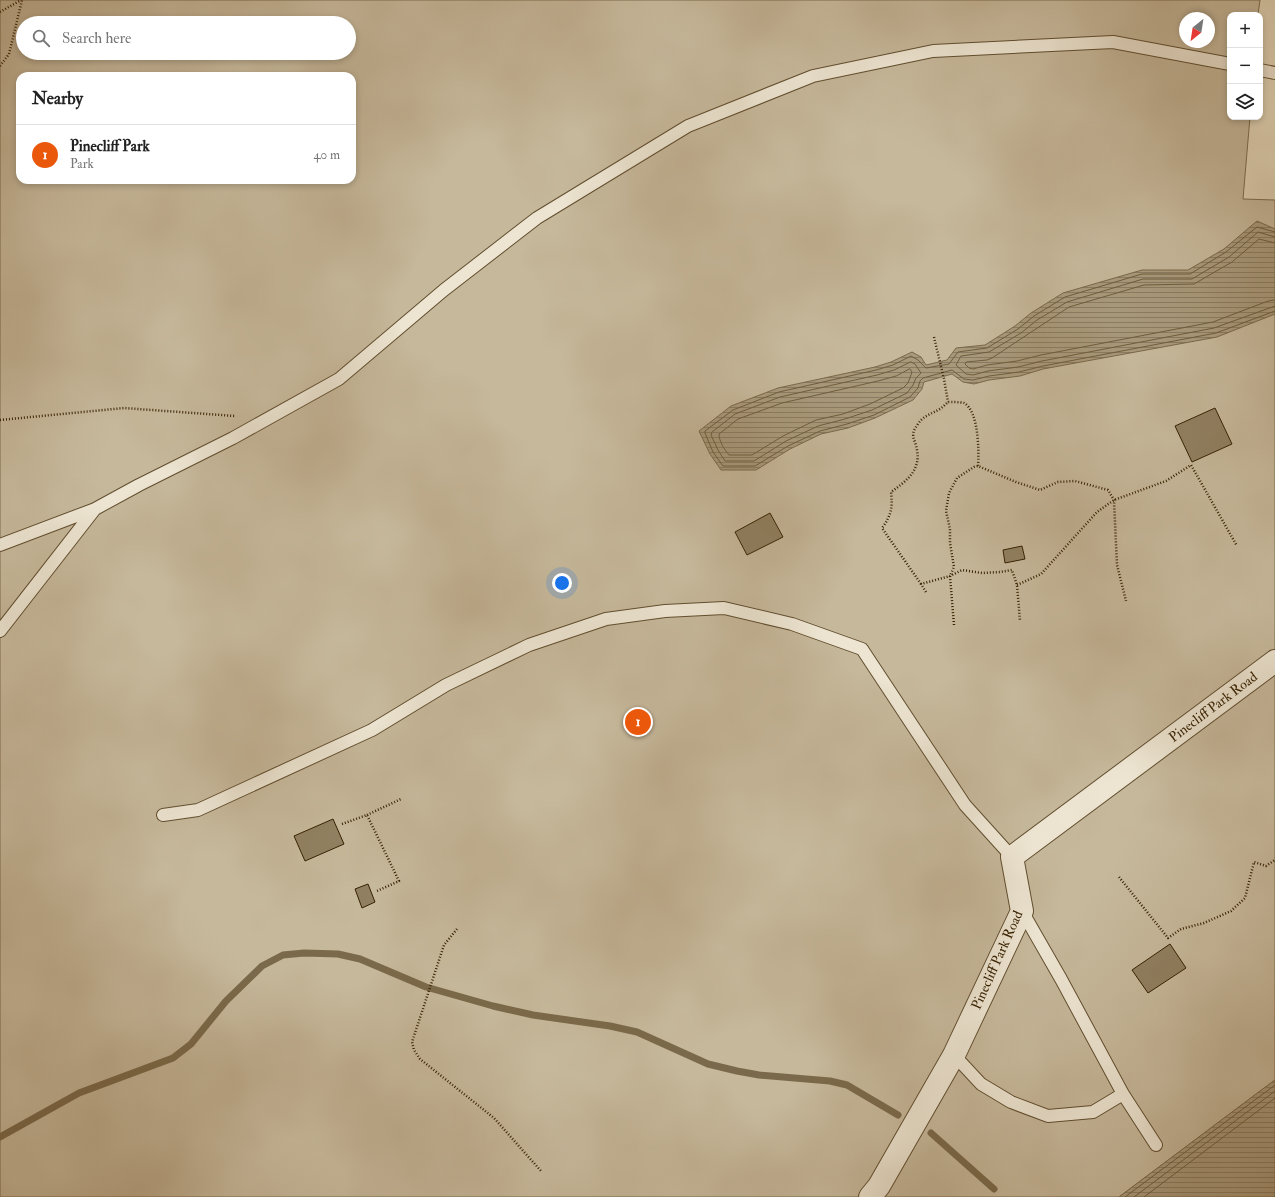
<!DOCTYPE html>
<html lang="en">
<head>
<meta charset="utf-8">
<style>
  :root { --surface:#fff; --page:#f6f6f6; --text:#222; --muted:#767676; --line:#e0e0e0; --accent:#ea580c }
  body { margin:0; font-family:"IM FELL Double Pica",serif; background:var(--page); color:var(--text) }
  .controls { position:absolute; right:12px; top:12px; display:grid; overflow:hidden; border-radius:8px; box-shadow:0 2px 6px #0003 }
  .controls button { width:36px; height:36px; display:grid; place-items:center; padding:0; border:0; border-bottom:1px solid var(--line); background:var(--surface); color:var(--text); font:20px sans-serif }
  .compass { position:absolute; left:1179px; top:12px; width:36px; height:36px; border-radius:50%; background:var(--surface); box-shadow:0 2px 6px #0003; rotate:210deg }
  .you { position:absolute; left:562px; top:583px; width:14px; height:14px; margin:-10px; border:3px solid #fff; border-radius:50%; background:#1a73e8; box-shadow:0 0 0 6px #1a73e833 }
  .badge { display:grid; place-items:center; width:26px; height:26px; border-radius:50%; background:var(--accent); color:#fff; font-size:13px; font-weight:700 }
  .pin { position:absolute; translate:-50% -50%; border:2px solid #fff; box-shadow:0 1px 4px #0006 }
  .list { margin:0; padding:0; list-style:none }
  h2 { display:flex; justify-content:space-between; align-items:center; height:52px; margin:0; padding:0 16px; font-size:17px }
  h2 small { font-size:13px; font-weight:400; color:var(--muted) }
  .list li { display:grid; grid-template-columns:26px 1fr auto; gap:12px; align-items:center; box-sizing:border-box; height:60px; padding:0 16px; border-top:1px solid var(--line) }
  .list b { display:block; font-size:15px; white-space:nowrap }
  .list p { margin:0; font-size:13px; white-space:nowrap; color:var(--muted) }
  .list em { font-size:13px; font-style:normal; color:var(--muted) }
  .icon { flex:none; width:22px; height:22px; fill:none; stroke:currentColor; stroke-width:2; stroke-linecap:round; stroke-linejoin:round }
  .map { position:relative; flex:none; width:1275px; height:1197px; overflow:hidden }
  .search { position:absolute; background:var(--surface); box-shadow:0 2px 6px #0003; left:16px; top:16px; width:340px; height:44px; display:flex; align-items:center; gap:10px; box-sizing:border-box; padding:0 14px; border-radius:22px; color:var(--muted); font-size:15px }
  .panel { position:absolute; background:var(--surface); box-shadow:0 2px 6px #0003; left:16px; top:72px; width:340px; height:112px; border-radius:12px }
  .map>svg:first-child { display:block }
</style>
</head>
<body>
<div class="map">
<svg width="1275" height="1197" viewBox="0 0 1275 1197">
  <defs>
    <pattern id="water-rules" width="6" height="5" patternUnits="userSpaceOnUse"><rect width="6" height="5" fill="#a8997b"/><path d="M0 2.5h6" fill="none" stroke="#8a7c62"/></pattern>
  </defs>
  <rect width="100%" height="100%" fill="#e3d7ba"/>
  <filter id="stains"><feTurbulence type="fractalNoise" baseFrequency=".005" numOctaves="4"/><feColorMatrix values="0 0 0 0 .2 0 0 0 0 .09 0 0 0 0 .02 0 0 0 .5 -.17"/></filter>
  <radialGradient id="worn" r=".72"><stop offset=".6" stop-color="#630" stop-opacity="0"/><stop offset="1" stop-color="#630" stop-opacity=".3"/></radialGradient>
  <path fill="#c6b89b" stroke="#7e6c4e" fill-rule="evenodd" d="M0,0h1260l-2,15h-28v102h20l-7,82 32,1v880l-156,117h-1119zM1185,18h24v24h-24zM23,23h326v30h-326zM20,76h332v104h-332z"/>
  <path fill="url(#water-rules)" stroke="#7a694a" d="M1257,221l18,8v85l-58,23 -174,32 -23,7 -31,4 -15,4 -11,-2 -11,-8 -28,8 -2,7 -9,11 -38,18 -27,10 -27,6 -31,15 -34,21h-35l-11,-16 -11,-23 32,-25 47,-18 97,-21 16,-5 21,-10 9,5 5,8 21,-5 9,-12 29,-3 30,-19 16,-13 32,-20 79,-23h46l36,-21z
    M1275,1080v117h-156l137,-103z"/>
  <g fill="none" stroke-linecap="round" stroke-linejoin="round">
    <path stroke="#6f5d3e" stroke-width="1" d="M1275,232l-18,-5 -31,25 -36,22h-48l-77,23 -31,19 -16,13 -31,19 -29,4 -9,12 -23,4 -8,-8 -7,-4 -18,9 -17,5 -97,22 -46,18 -28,21v2l8,19 10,14h32l33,-20 32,-15 27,-7 27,-9 36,-18 8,-9 2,-7 3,-3 29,-8 12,9 9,1 16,-4 30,-4 24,-6 173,-33 59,-22
      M1275,237l-17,-5 -29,25 -37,22h-49l-76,23 -30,18 -16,13 -32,19 -28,4 -5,9 10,9 7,1 15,-4 30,-4 24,-6 172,-33 61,-22
      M1275,243l-16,-4 -27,23 -38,22 -50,1 -75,22 -77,51 -5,2 -21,2 -1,2 4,4 4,1 14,-4 30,-4 24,-6 172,-33 55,-21 7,-1
      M911,362l4,2 6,9 -5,5 -3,7 -6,8 -35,17 -27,9 -27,7 -32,15 -32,20h-29l-7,-11 -7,-15 1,-3 23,-18 45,-17 97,-22 17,-5z
      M910,369l2,3 -4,11 -5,5 -33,16 -27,10 -27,6 -33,16 -31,19h-23c-5,-6 -10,-14 -10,-21l19,-15 44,-16 96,-22 18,-5z
      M1125,1197l150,-112
      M1134,1197l141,-106
      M1144,1197l131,-99"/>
    <path stroke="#7a694a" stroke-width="7" d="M931,1133l63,56
      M0,1137l79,-44 94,-35 18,-14 35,-43 36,-35 21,-11 21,-2 34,1 22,5 66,28 67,19 40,9 77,11 27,6 71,32 29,7 22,4 71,6 17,4 51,30"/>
  </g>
  <path fill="#908061" stroke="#362101" d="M1215,408l17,36 -40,18 -17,-36z
    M770,513l13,24 -36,18 -12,-23z
    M1022,546l3,13 -20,4 -2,-13z
    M333,819l11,25 -39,17 -11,-25z
    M368,884l7,18 -13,6 -7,-19z
    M1170,944l16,24 -38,25 -16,-23z"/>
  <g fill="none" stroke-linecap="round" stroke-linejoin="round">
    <g stroke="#614e2f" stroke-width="14">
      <path id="service" d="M1260,70l15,3
        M0,545l95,-36 44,-24 94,-47 106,-59 105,-89 93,-72 151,-92 125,-50 120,-25 180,-9 117,22
        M0,631l95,-122
        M163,815l35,-5 174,-80 74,-45 83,-40 77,-26 59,-8 59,-3 68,16 70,25 103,156 47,52
        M1022,911l39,68 62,115 33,51
        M954,1055l27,29 30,18 37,14 45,-4 30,-18"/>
    </g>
    <g stroke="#614e2f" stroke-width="24">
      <path id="minor" d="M870,1197l9,-11 75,-131 68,-144 -10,-54 263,-196"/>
    </g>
    <path stroke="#362101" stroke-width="2.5" stroke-dasharray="1 2" stroke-linecap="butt" d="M0,12l21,-12
      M0,66l9,-12 13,-54
      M934,337l10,42 4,23
      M0,420l124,-12 111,8
      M921,584l-39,-56c9,-12 11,-21 9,-36 14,-10 30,-21 26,-42 -2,-12 -8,-14 1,-26 5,-8 13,-10 20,-14 4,-2 7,-5 10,-8 4,0 12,0 16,1 15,8 15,49 14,63
      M1017,585l24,-11 56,-62 17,-12 52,-19 25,-16 46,81
      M926,592l-5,-8 29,-8 12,-6 20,3 18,-1 12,-2 5,15 3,36
      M954,625l-4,-49 4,-9 -4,-24v-14l-4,-18 3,-18 8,-15 17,-11 4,-1 38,16 24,8 18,-8 17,-1 33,9 6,10 3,65 9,36
      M367,815l34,-16
      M342,824l25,-9 32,66 -22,10
      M1119,877l49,61 13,-9 23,-6 27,-12 14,-13 9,-36 12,4 9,-6
      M457,929l-13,16 -32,97 2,8 6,9 74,59 47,53"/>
    <use href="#service" stroke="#ede5d2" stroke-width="12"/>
    <use href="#minor" stroke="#ede5d2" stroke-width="22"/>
  </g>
  <g text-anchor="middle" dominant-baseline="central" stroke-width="3.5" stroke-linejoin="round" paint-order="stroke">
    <g font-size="14" fill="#362101" stroke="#ede5d2">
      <text transform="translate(1213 707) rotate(-37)">Pinecliff Park Road</text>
      <text transform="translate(997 960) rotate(-66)">Pinecliff Park Road</text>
    </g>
  </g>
  <rect width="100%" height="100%" filter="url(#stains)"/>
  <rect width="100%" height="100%" fill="url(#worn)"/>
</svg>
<div class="controls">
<button>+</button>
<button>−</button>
<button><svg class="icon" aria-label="layers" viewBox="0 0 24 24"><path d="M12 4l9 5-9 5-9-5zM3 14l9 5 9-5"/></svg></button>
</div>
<svg class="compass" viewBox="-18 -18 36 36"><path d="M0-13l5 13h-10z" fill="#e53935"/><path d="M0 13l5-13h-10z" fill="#767676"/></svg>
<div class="you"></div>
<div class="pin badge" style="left:638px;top:722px">1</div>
<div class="search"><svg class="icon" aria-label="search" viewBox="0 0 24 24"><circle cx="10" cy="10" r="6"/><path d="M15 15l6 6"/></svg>Search here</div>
<section class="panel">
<h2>Nearby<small></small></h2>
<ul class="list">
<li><span class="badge">1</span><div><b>Pinecliff Park</b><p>Park</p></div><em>40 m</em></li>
</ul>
</section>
</div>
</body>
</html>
